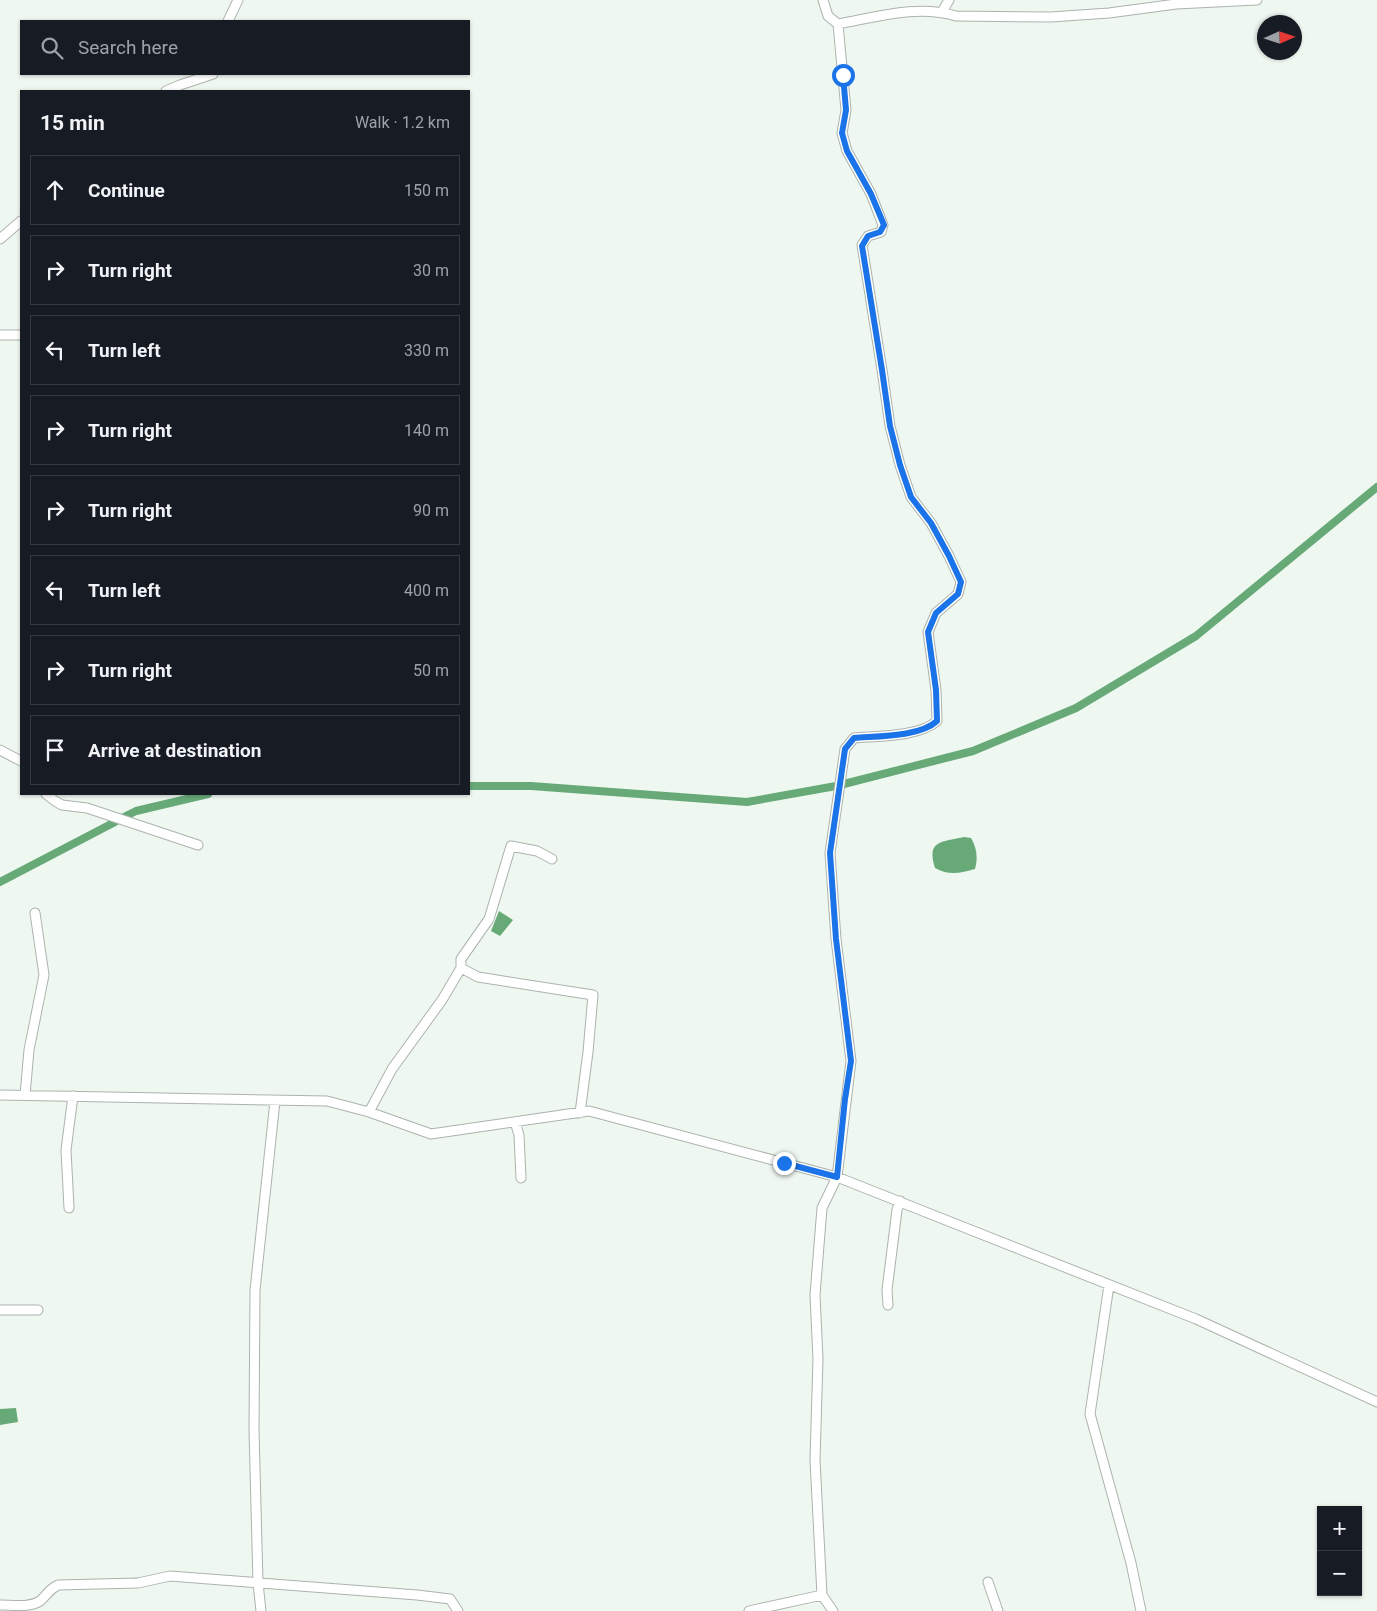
<!DOCTYPE html>
<html lang="en">
<head>
<meta charset="utf-8">
<style>
  :root { --surface:#171b24; --page:#242831; --text:#f1f3f6; --muted:#9ea1a6; --line:#363941 }
  body { margin:0; font-family:Roboto,sans-serif; background:var(--page); color:var(--text) }
  .controls { position:absolute; right:15px; bottom:15px; display:grid; overflow:hidden; border-radius:0px; box-shadow:0 1px 4px #0004 }
  .controls button { width:45px; height:45px; display:grid; place-items:center; padding:0; border:0; border-bottom:1px solid var(--line); background:var(--surface); color:var(--text); font:25px sans-serif }
  .compass { position:absolute; left:1257px; top:15px; width:45px; height:45px; border-radius:50%; background:var(--surface); box-shadow:0 1px 4px #0004; rotate:87deg }
  .stop { position:absolute; width:15px; height:15px; margin:-11px; border:4px solid #1a73e8; border-radius:50%; background:#fff }
  .stop.end { background:#1a73e8; border-color:#fff; box-shadow:0 1px 5px #0008 }
  .list { margin:0; padding:0; list-style:none }
  h2 { display:flex; justify-content:space-between; align-items:center; height:65px; margin:0; padding:0 20px; font-size:21px }
  h2 small { font-size:16px; font-weight:400; color:var(--muted) }
  .list li { display:grid; grid-template-columns:32px 1fr auto; gap:15px; align-items:center; box-sizing:border-box; height:70px; margin:0 10px 10px; padding:0 10px; border:1px solid var(--line); border-radius:0px }
  .list b { display:block; font-size:19px; white-space:nowrap }
  .list em { font-size:16px; font-style:normal; color:var(--muted) }
  .icon { flex:none; width:28px; height:28px; fill:none; stroke:currentColor; stroke-width:2; stroke-linecap:round; stroke-linejoin:round }
  .map { position:relative; flex:none; width:1377px; height:1611px; overflow:hidden }
  .search { position:absolute; background:var(--surface); box-shadow:0 1px 4px #0004; left:20px; top:20px; width:450px; height:55px; display:flex; align-items:center; gap:12px; box-sizing:border-box; padding:0 18px; border-radius:0px; color:var(--muted); font-size:19px }
  .panel { position:absolute; background:var(--surface); box-shadow:0 1px 4px #0004; left:20px; top:90px; width:450px; height:705px; border-radius:0px }
  .map>svg:first-child { display:block }
</style>
</head>
<body>
<div class="map">
<svg width="1377" height="1611" viewBox="0 0 1377 1611">
  <rect width="100%" height="100%" fill="#eff7f1"/>
  <path fill="#67aa78" d="M964,837l7,1c6,10 7,20 4,31 -14,4 -26,7 -40,-1 -9,-28 7,-26 29,-31z
    M499,911l14,9 -13,16 -9,-5z
    M16,1408l2,14 -18,3v-16z"/>
  <g fill="none" stroke-linecap="round" stroke-linejoin="round">
    <path stroke="#67aa78" stroke-width="8" d="M469,786h62l216,16 89,-16 137,-35 103,-43 120,-72 181,-149
      M124,817l12,-6 72,-17
      M0,882l115,-60"/>
    <g stroke="#acb3ad" stroke-width="11">
      <path id="minor" d="M823,0l5,16 10,8c39,-7 80,-20 118,-8l95,1 58,-4 67,-9 81,-4
        M942,12l7,-12
        M228,21l10,-21
        M166,91l14,-6 33,-11
        M0,239l21,-18
        M0,335h21
        M0,750l21,11
        M46,794l9,7 7,4 25,3 111,37
        M461,968l17,9 115,18 -5,57 -8,61
        M0,1095l327,6 42,11 62,22 158,-23 248,66 359,142 181,83
        M25,1095l4,-45 15,-75 -9,-62
        M369,1112l23,-43 50,-69 19,-32v-9l28,-40 22,-73 26,5 15,8
        M515,1122l4,13 2,43
        M69,1208l-3,-58 7,-54
        M1109,1285l-19,129 41,149 10,48
        M888,1305l-1,-15 10,-80 3,-9
        M0,1310h38
        M988,1582l10,29
        M0,1605c12,0 29,3 40,-4 7,-6 8,-11 18,-16l80,-2 32,-7 247,19 33,4 8,12
        M261,1611l-3,-28 -4,-153 1,-140 20,-189
        M749,1611l73,-16
        M833,1611l-11,-16 -7,-135 3,-101 -3,-64 7,-87 15,-31 14,-116 -15,-122 -6,-86 15,-104 9,-11c23,-2 65,-1 83,-17l-1,-31 -8,-58 8,-19 22,-19 3,-12 -12,-26 -18,-33 -20,-26 -11,-32 -10,-39 -8,-56 -20,-125 6,-9 13,-4 2,-7 -12,-31 -24,-43 -5,-18 4,-23 -8,-86"/>
    </g>
    <use href="#minor" stroke="#fff" stroke-width="9"/>
  </g>
  <g fill="none" stroke-linecap="round" stroke-linejoin="round">
    <path stroke="#1a73e8" stroke-width="6" d="M784,1163l53,14 8,-78 6,-38 -15,-122 -6,-86 15,-104 9,-11c23,-2 66,-1 83,-17l-1,-31 -8,-58 8,-19 22,-19 3,-12 -12,-26 -18,-33 -20,-26 -11,-32 -10,-39 -8,-56 -20,-124 6,-10 12,-4 4,-7 -13,-31 -24,-43 -5,-18 4,-23 -3,-35"/>
  </g>
</svg>
<div class="controls">
<button>+</button>
<button>−</button>
</div>
<svg class="compass" viewBox="-18 -18 36 36"><path d="M0-13l5 13h-10z" fill="#e53935"/><path d="M0 13l5-13h-10z" fill="#9ea1a6"/></svg>
<div class="stop" style="left:843px;top:75px"></div>
<div class="stop end" style="left:784px;top:1163px"></div>
<div class="search"><svg class="icon" aria-label="search" viewBox="0 0 24 24"><circle cx="10" cy="10" r="6"/><path d="M15 15l6 6"/></svg>Search here</div>
<section class="panel">
<h2>15 min<small>Walk · 1.2 km</small></h2>
<ul class="list">
<li><svg class="icon" aria-label="ahead" viewBox="0 0 24 24"><path d="M12 20V5M6 11l6-6 6 6"/></svg><div><b>Continue</b></div><em>150 m</em></li>
<li><svg class="icon" aria-label="right" viewBox="0 0 24 24"><path d="M7 20v-9h11M14 6l5 5-5 5"/></svg><div><b>Turn right</b></div><em>30 m</em></li>
<li><svg class="icon" aria-label="left" viewBox="0 0 24 24"><path d="M17 20v-9H6M10 6l-5 5 5 5"/></svg><div><b>Turn left</b></div><em>330 m</em></li>
<li><svg class="icon" aria-label="right" viewBox="0 0 24 24"><path d="M7 20v-9h11M14 6l5 5-5 5"/></svg><div><b>Turn right</b></div><em>140 m</em></li>
<li><svg class="icon" aria-label="right" viewBox="0 0 24 24"><path d="M7 20v-9h11M14 6l5 5-5 5"/></svg><div><b>Turn right</b></div><em>90 m</em></li>
<li><svg class="icon" aria-label="left" viewBox="0 0 24 24"><path d="M17 20v-9H6M10 6l-5 5 5 5"/></svg><div><b>Turn left</b></div><em>400 m</em></li>
<li><svg class="icon" aria-label="right" viewBox="0 0 24 24"><path d="M7 20v-9h11M14 6l5 5-5 5"/></svg><div><b>Turn right</b></div><em>50 m</em></li>
<li><svg class="icon" aria-label="arrive" viewBox="0 0 24 24"><path d="M6 21V4h12l-3 4 3 4H6"/></svg><div><b>Arrive at destination</b></div></li>
</ul>
</section>
</div>
</body>
</html>
